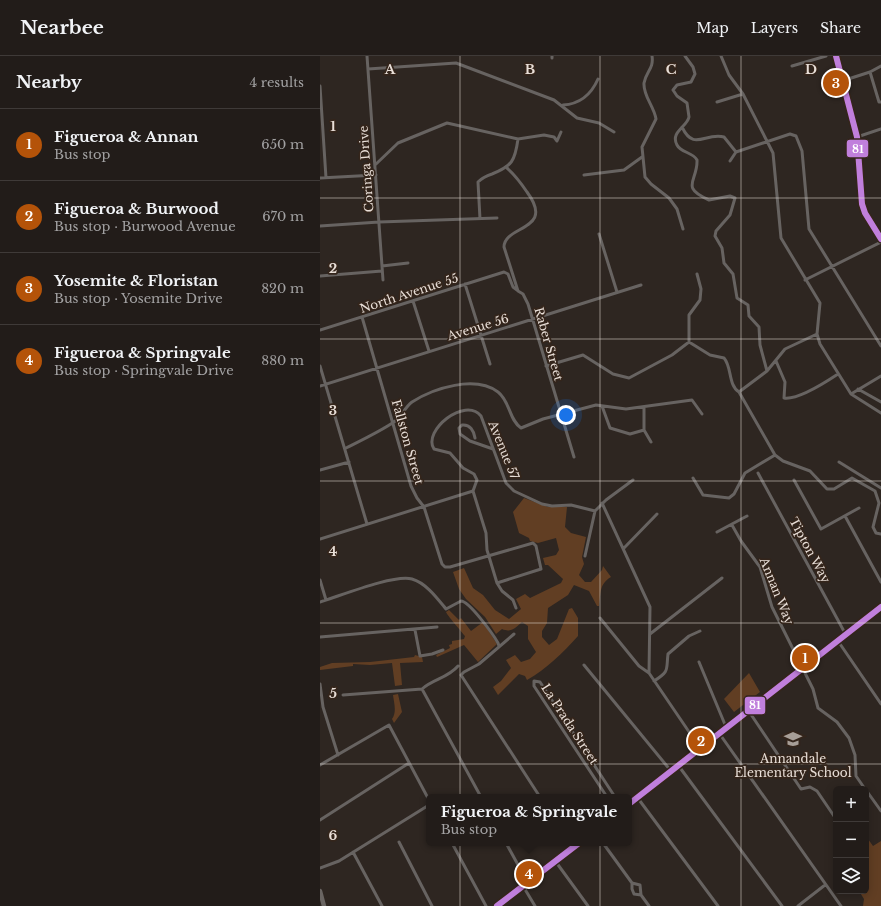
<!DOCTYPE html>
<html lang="en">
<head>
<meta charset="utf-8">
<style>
  :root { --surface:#221c19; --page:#2e2926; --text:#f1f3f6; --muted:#a2a1a2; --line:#3f3a38; --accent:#b45309 }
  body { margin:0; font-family:"Libre Baskerville",serif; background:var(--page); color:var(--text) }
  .controls { position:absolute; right:12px; bottom:12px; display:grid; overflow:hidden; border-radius:6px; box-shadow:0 2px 10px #0003 }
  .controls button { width:36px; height:36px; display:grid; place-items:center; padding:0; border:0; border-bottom:1px solid var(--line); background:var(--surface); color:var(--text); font:20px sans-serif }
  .you { position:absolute; left:246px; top:359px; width:14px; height:14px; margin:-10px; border:3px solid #fff; border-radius:50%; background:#1a73e8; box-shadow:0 0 0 6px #1a73e833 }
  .badge { display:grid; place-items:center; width:26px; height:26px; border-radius:50%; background:var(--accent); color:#fff; font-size:13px; font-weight:700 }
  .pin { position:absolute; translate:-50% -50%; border:2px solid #fff; box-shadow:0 1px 4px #0006 }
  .popup { position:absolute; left:106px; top:738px; width:206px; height:52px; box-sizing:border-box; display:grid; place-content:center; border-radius:6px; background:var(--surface); filter:drop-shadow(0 1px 3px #0005); font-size:13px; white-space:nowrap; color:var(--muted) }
  .popup b { font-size:15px; color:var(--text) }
  .popup::after { content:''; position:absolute; left:50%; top:100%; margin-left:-8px; border:8px solid transparent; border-top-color:var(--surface) }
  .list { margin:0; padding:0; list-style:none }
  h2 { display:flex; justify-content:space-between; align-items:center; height:52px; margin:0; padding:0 16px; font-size:17px }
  h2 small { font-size:13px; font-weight:400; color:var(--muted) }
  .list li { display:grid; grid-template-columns:26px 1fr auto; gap:12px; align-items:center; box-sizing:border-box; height:72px; padding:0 16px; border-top:1px solid var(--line) }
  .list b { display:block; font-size:15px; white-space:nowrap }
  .list p { margin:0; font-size:13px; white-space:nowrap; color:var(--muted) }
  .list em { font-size:13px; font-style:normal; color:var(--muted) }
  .icon { flex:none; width:22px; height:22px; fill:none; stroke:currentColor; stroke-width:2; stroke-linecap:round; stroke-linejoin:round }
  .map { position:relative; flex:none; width:561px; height:850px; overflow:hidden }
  header { display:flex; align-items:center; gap:24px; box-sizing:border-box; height:56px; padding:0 20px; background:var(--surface); border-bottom:1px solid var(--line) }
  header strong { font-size:19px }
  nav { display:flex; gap:22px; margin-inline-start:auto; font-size:14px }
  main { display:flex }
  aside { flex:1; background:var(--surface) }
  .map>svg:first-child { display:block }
</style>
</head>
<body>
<header>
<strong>Nearbee</strong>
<nav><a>Map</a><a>Layers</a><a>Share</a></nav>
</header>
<main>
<aside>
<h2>Nearby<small>4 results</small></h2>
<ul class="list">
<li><span class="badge">1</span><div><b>Figueroa &amp; Annan</b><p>Bus stop</p></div><em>650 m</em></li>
<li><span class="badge">2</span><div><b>Figueroa &amp; Burwood</b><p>Bus stop · Burwood Avenue</p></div><em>670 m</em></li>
<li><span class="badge">3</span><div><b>Yosemite &amp; Floristan</b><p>Bus stop · Yosemite Drive</p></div><em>820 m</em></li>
<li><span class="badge">4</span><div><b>Figueroa &amp; Springvale</b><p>Bus stop · Springvale Drive</p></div><em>880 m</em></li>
</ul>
</aside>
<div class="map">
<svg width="561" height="850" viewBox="0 0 561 850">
  <rect width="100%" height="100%" fill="#2e2621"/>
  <path fill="#613e23" d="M204,442l24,9h19l-2,20 6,6 15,4 -4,20 2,7 -5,11 6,7h6l11,-12 1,-4 8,11c-12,7 -10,16 -12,29h-2l-8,-15 -15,-6 -6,10 -20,13 -1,15 -5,8v6l7,8 8,-6 12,-30 3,-1 6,10v18c-15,17 -32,33 -51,44l-2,-4 -6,-2 -21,21 -5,-8 8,-6 10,-13 -5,-8 9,-5 6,7 9,-3 6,-7 -8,-13v-13l-6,-4c-7,6 -11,11 -20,7l-6,5 -11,-17 -19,-18 -7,-10 -6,-17 11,-4 9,20 10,7 12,15 14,9 12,-10 -5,-10 9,-5 5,4 31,-15 2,-4 -15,-14h-3l-2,-7 13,-3 3,-5 -3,-12 -18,5 -8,-2 -1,-3 -10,-5 -6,-21z
    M129,554l10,10 2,-2 10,13 12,-9 14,22 -19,18 -14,-17 -27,12 -1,-2 14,-7 -1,-3 3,-1v-3l12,-2 1,-3c-4,-5 -18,-21 -19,-24z
    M95,599l7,2 1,5 -23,1 2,22 -7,1 -3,-23 -22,2 -17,-1v2l-33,4v-3l12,-4 38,-1 44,-5z
    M429,617l11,19 -26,20 -10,-13z
    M78,638l4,18 -8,11 -2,-4c5,-7 2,-16 1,-24z
    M548,783l5,7 8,-5v65h-18l1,-7 -5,-8h7v-51z"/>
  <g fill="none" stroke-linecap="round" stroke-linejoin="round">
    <path stroke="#676361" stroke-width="3" d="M47,0l16,224
      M332,0c2,13 -6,15 -8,27 -1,13 10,23 12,36l-14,28 3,30 6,7 18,14 8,11 6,20
      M365,0l8,11 2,7 -4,8 -14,3 -4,5 4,6 10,7 2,14c-2,10 -19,15 -12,28 4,8 16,7 20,15 1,21 -18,27 12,40l21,-4 5,2 -5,17 -14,16 -1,5 7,12 2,15 9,11 4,24 11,7 1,11 10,11 1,18 7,26
      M401,0l8,19 14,19 30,59 8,85 39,65 -3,31 3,10 31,50 30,19
      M232,2v-2
      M472,10l34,-10
      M48,13l88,-6 98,37 23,18 22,5 15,9
      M550,16l9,30h2
      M522,25l28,-9 11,-6
      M0,30l6,92
      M397,46l26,-8
      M243,49c17,-1 28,-10 35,-26
      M362,71c12,25 23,5 42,10l12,15 54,-18 6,2 6,15 7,78 72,117
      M537,81l24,-8
      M410,105l6,-9
      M55,109l23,-22 49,-20 71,16 26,-4 10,2 3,4 4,-9
      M187,112c8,7 14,15 20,24 29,39 -23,33 -23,55l14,44 5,3 5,10 46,153
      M264,119l40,-5 18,-13
      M0,122l56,-3
      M160,163l-2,-37c4,-4 8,-6 14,-8 20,-8 23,-13 26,-35
      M0,170l59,-4 118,-4
      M279,178l18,58
      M62,210l26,-3
      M0,220l62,-5
      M485,224l76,-38
      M145,228l25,80
      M93,245l16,50
      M42,261l49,169 6,12 7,9 18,57 3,3h5l83,-24 3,3 5,23 -44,14
      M0,274l184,-58 4,2 5,13 4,3
      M369,286v-27l11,-15 1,-11 -4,-15
      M456,305l9,21 -1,16c14,2 42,-16 54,-24
      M0,310l47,158
      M226,310l37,-11 30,19 16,4 43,-23 17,-13 21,13 14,3c8,9 4,27 15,34l36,63 8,6 27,10 17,18h7l18,-11 23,13 4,12 -6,24 3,6 5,1
      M0,330l321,-101
      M538,333l23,13
      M419,336l28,-21 18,-22 32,-15
      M531,338l30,-18
      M282,350l8,22 20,6 14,-4
      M324,351v23l7,12
      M155,382c-1,-7 -5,-14 -13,-13l-3,3 1,6 10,7 23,8
      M26,392c16,-8 33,-16 48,-26 8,-5 10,-14 18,-20 22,-14 63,-27 86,-10 12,9 11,28 23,36l22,-9 53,-14 30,4 66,-9 10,14
      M519,406l42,26
      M0,414l29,-8
      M438,417l88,162
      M373,422l10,17 26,3 5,-4 11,-21 30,-18
      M474,424l27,49 38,-21
      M153,435l4,-11 -3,-6 -11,-6 -13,-15 -16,-4c-12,-18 31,-53 47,-33l25,67 8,8 28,13 10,2 19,-1 24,6
      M153,435l13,42 1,17 10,33 5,8 11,9 3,8
      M282,447l48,104 -1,66 51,75
      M525,460l36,66
      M412,469l9,16 19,26 12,40 41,82 5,19 19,14 12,16 6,17 1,21 9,13
      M397,476l30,-16
      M0,483l153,-48
      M304,492l33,-34
      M265,500l10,-45 11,-11 27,-20
      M0,524l6,20
      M0,546c20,-6 74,-28 92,-23 14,4 25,19 34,30l15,-8c8,0 32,33 37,42l1,3
      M280,562l39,48 10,7
      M95,574l5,26 12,-2 11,-4
      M194,578l-35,30 -15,8 -3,3 79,122
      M330,578l72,-56
      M0,581l117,-10
      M518,585l43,63
      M379,606l27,65
      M264,609l87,106
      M334,625c16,-10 12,-11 14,-27l21,-18 11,-5
      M0,628l3,23 15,48
      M102,633l59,108
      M23,639l79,-6c11,-10 26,-11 36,-23
      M428,654l53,79 9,-2 7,4 19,28
      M399,677l122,173
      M0,709l69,-40 40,75
      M358,709l104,141
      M546,734l15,21
      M287,741l-73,-111v-5l6,1 75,115
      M317,741l81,109
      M0,764l89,-57
      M79,786l33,64
      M132,787l34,63
      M186,787l22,40
      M283,787l29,40
      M33,796l29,54
      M236,806l32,44
      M0,812l19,-7 90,-56
      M312,827l8,2 1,10
      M312,827v6l2,5 7,1
      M203,830l12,20
      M321,839l8,11
      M478,850l27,-21"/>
    <path stroke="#6a6562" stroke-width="4.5" d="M516,0l21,81 5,67 3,9 16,26
      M309,748l252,-197
      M0,835l4,15
      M177,850l82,-63"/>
    <g stroke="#34251b" stroke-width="9">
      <path id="bus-1" d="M516,0l21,81 5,67 3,9 16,26
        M309,748l252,-197
        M177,850l82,-63"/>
    </g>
    <use href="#bus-1" stroke="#c07fdc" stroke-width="6"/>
  </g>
  <path fill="none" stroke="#e8ded7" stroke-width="1" stroke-opacity="0.55" d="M140,0v850M280,0v850M421,0v850M0,142h561M0,283h561M0,425h561M0,567h561M0,708h561"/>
  <defs>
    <g id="school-bare" transform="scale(1.38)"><path d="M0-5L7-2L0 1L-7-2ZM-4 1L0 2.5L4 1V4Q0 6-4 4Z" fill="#a79e97" stroke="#34251b" stroke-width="2.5" paint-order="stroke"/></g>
  </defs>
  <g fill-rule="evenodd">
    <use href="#school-bare" x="473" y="683"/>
  </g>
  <g text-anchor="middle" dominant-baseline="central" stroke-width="3.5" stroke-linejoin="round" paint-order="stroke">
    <g font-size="12" fill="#e8ded7" stroke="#34251b">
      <text transform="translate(46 113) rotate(-94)">Coringa Drive</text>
      <text transform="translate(89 237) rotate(-18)">North Avenue 55</text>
      <text transform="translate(158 271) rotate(-17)">Avenue 56</text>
      <text transform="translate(229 288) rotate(74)">Raber Street</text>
      <text transform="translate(88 386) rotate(74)">Fallston Street</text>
      <text transform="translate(184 394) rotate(68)">Avenue 57</text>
      <text transform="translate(490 494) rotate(62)">Tipton Way</text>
      <text transform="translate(457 535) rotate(68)">Annan Way</text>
      <text transform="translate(250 668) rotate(57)">La Prada Street</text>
    </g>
    <g font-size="12" fill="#e8ded7" stroke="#34251b">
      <text x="473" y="702">Annandale<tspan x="473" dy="14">Elementary School</tspan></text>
    </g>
  </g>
  <g font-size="13" text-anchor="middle" font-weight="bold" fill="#e8ded7" stroke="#34251b" stroke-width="3.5" stroke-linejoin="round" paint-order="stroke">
    <text x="70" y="18">A</text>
    <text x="210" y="18">B</text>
    <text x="351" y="18">C</text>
    <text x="491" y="18">D</text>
    <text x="13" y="75">1</text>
    <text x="13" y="217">2</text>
    <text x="13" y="359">3</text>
    <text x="13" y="500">4</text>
    <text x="13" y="642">5</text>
    <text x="13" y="784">6</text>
  </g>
  <g stroke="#34251b" stroke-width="1.5">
    <rect x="526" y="83" width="23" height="19" rx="4" fill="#c07fdc"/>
    <rect x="424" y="640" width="22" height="19" rx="4" fill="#c07fdc"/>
  </g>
  <g font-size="11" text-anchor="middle" font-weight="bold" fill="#fff">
    <text x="538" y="97">81</text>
    <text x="435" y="653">81</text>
  </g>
</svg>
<div class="controls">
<button>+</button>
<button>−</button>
<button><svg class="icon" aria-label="layers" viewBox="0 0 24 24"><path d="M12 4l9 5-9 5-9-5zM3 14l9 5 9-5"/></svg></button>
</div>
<div class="you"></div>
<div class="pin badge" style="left:485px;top:602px">1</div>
<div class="pin badge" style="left:381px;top:685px">2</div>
<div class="pin badge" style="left:516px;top:27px">3</div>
<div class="pin badge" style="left:209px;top:818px">4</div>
<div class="popup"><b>Figueroa &amp; Springvale</b>Bus stop</div>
</div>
</main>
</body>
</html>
